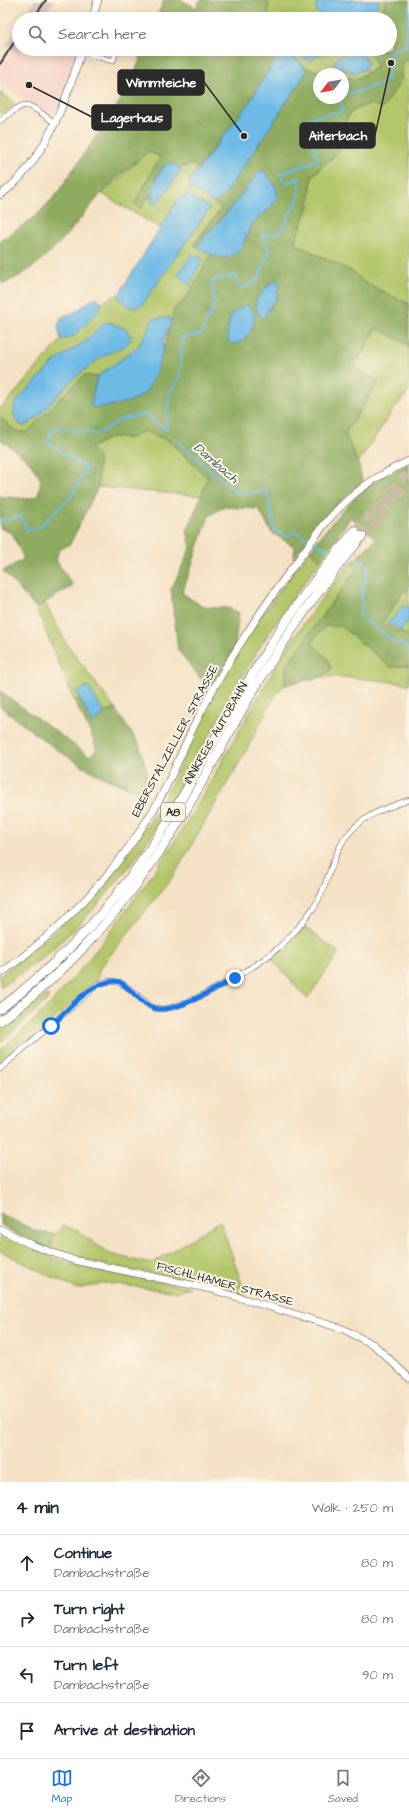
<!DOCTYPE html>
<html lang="en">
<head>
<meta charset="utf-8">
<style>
  :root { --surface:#fff; --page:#f2f2f3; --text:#1f2937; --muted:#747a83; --line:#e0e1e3; --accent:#1a73e8 }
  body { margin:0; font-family:"Architects Daughter",sans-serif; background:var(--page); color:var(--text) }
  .compass { position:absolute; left:313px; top:68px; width:36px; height:36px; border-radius:50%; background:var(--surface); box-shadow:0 2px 10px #0003; rotate:239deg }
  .stop { position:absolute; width:12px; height:12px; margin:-9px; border:3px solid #1a73e8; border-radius:50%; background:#fff }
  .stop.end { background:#1a73e8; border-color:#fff; box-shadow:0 1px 4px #0008 }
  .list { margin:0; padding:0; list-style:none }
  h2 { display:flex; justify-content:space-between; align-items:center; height:52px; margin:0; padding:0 16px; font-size:17px }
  h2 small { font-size:13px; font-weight:400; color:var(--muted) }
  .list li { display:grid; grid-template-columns:26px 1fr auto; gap:12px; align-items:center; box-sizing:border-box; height:56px; padding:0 16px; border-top:1px solid var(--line) }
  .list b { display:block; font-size:15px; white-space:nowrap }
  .list p { margin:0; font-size:13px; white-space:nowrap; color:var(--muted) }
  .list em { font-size:13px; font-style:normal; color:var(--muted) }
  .icon { flex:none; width:22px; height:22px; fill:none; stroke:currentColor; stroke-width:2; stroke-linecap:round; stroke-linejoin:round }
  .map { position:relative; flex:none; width:409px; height:1482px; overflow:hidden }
  .search { position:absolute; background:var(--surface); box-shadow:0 2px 10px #0003; left:12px; right:12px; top:12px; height:44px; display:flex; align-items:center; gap:10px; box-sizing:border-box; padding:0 14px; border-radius:22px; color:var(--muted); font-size:15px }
  .sheet { height:276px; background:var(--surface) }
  nav { display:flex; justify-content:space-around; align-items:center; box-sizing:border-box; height:56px; border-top:1px solid var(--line); background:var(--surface); font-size:11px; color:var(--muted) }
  nav a { display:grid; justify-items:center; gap:2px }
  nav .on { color:var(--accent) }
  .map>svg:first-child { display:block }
</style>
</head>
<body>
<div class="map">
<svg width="409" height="1482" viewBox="0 0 409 1482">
  <rect width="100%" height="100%" fill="#fcf5e5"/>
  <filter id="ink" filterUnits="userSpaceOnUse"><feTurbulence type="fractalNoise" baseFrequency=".025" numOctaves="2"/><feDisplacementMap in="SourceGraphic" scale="8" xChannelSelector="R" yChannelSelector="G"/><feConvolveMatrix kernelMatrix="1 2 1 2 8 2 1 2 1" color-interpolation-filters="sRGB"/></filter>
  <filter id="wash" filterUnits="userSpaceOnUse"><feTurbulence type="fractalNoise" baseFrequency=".012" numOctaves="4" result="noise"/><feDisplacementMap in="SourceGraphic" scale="16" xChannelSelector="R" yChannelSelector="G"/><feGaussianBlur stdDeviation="0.9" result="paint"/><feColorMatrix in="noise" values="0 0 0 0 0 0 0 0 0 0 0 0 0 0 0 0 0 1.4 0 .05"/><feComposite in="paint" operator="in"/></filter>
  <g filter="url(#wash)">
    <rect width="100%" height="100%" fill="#f4e1c4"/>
    <path fill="#f7d1c7" d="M21,49h57l-12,43 -11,23h-7l-48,-33v-13l13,-19 5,2z"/>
    <path fill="#d2bfc0" d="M35,0h19l-12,19h-19z
      M19,25v24h2l-2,4 -14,-7z"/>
    <path fill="#b3c66a" stroke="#6f784a" d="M268,0h115l2,4 -7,15h-109z
      M275,49h94l8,18 -22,12 -12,-2v-3h-11l-27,-6 -4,-6 -17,-9 -6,1z
      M402,60h7v244l-44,-21 -14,-12 -57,-28 15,-37 3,-30 27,-25 7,-30 4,-8 10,-6 11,-3 30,-24z
      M0,92l15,12 -13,11 -2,-2z
      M148,151l13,6 -14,23v18l4,-1 2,6 4,1c8,-12 17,-22 24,-34l-2,-3 14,-2 4,4 -8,12 32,28 -27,35 17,11 -25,43 -12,11 -3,14 -2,-6 -16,2 -14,27 -42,31 -13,-2 -58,58 -12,-3 -14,-13 1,-10 5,-4 55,-63 13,-4 25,-25 3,-9 17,-8v5l60,-47 31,-44 -31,-10 -19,30 -58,-34z
      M377,328l32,18v45l-16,19 -35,53 -13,-30 34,-51 -25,-17z
      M144,431l25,10 39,37 -7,18 -103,-9v-31l-9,-8 22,-11 19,1z
      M310,551l11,9c-23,31 -46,62 -66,95 -34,56 -63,117 -99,173 -41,62 -92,121 -156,159v-11c41,-34 84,-66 117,-108 27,-34 51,-74 68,-114 5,-10 8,-21 13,-31 28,-60 70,-119 112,-172z
      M351,563l6,5 -71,98 -1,19 -9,9 -34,64 -68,117 -74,93 -4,14 -70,63 -26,20v-15c48,-38 86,-85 122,-134 29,-39 57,-79 81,-121 46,-79 86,-163 148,-232z
      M404,590l5,2v44l-27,-12z
      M45,603l21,40 49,66 -11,4 -16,-27 -11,6 3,8h-6l-38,-92z
      M325,626h16l50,41 18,-1v18l-60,-7h-28l10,-7 -3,-11 -17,-16z
      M302,925l37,28 -32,46 -36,-41z
      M47,995l2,3 -49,45v-14l31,-24z
      M220,1221l26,75 -45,-14 -92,-16 -59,-16 4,-16 9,-9 14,6 33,23 41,10z
      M0,1232c23,12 48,25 73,32 38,11 78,16 117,23l-14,5 -70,-9 -29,6 -77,-38z"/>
    <path fill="#8eab5e" stroke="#5c6b44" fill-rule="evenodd" d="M164,0h18l14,8 4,-8h68l1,19h-113z
      M383,0h26v60l-7,1 -1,19 -18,28 -12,-4 -11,3 -10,6 -4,8 -7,30 -27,25 -3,30 -15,37 57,28 14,12 44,21v42l-32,-18 -23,37 25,17 -34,51 13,30 5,20 -27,23 -42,51 1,-10 -24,-15 -12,-23 -36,-2 -14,9 -27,77 21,14 27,1 9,5 -5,37 -23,38 -6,-4 -27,-34 -7,-60 20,-43 -4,-15 21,-54 -39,-37 -25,-10 -14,7 -19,-1 -21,11 8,8v31l-28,57 -11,6 -3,10 17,26 -37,22 -33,-37 21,-12 -12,-26 -12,-5v-32l28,3 10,-3 3,-16 -11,-18 -27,-21 -3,-1v-23l14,13 12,3 58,-58 13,2 -6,26 57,-14 16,-41 10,-39 12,-11 25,-43c34,9 30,-21 49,-39l-1,-44 -33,42 -29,32 -3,-1 27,-36 -5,-6 10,-10 78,-117 1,-8 27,6h-13v24h24v-21l12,2 22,-11 -8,-19h21v-30h-12l7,-15zM269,284l8,9 -1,7 -4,3 -4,8 -4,-19z
      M144,49h131l3,5 -29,49 -52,66 -4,-4 -14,2 -8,-3 -7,2 -7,10 -6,21 -4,1 -6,11 -6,-6 25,-46 -12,-6c-16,14 -34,28 -48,44 -30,35 -53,70 -97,89l-3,-7v-36l36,-25 20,-21 73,-107z
      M409,464v128l-5,-2 -22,34 27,12v30l-18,1 -50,-41h-16l-14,17 17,16 3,11 -10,7 -36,8 1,-19 71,-98 -6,-5 25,-24 -25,-22 -30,43 -11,-9c26,-36 55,-71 99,-87z
      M0,691l89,65 8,-6 -5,-14 -18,-36h6l12,24 12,-11 11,-4 24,35 8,28 -3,19c-45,-6 -108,-56 -144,-85z
      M0,1214l39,18 15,2 -4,16 -36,-17 -14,-9z"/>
    <path fill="#6dbae7" stroke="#4c7289" d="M318,0h61v4l-8,15h-47l-8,-8v-7z
      M293,49h38l-15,7 -6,5z
      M350,49l14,6 4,9 -3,5 -10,4 -21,-7 1,-6z
      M284,53l17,9 4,6 -1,8 -78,117 -10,10h-3l-24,-16v-6l60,-78 29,-49z
      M168,163l8,2 5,5 -24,34 -4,-1c-4,-11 5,-33 15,-40z
      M263,170c5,6 14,15 14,23 1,14 -17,21 -24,30 -8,11 -9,31 -25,34 -11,3 -22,-5 -31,-11l29,-32 33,-42z
      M186,194l24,14 -68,97 -10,3 -13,-9v-5l60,-96z
      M192,254l11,5 -14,27 -11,-12z
      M276,279l4,6 -3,8 -1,7 -4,3 -8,14h-4c-2,-5 -5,-10 -4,-16 2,-6 15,-18 20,-22z
      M96,297l6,5 -3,9 -25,25 -13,4 -3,-14 4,-9 13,-5z
      M248,305c20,20 -15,51 -20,34 -1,-5 0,-12 1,-16 1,-11 10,-15 19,-18z
      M169,317l2,6 -8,18 1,7c-5,13 -9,29 -16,41 -9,14 -39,17 -55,19l-2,-5 6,-26 42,-31 14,-27z
      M109,322l17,7 5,8 -1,4 -5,5 -22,10 -29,22 -36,39 -9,7 -7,2c-9,-8 -10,-12 -7,-23l39,-41 33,-22 17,-17z
      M403,605l6,3v11l-7,11 -15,-7 9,-8z
      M88,686l16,27 -12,11 -15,-32z"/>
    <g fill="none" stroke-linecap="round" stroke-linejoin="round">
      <path stroke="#6dbae7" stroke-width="2" d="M343,93l14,-1 30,-11 4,-18 -1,-12 16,-4 3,-40
        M175,439l63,55 29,-3 8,40 12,5 8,-5 13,9 20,9
        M0,521l21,-5 6,14 13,-3 33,-33 13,-25 -39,-27 7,-14 44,6 21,-14 26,-6 21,16 3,-35 11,-19 2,-38 19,-4 14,-31 -4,-22 24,-6 4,13 17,-5 14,-32 -8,-16 18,-3 19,-35v-19l-13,5 -6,-9 37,-14 -11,-41 36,-8 -2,-13
        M357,557l12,11 -7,23 -1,25 29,23 19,10"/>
    </g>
  </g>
  <g filter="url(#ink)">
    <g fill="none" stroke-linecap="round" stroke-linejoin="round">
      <path stroke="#ccbda5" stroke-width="9" stroke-dasharray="9 4.5" stroke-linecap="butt" d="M355,531l54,-59
        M362,536l47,-50"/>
      <g stroke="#494642" stroke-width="6">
        <path id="street" d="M81,52l32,9 4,-12
          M0,121c29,-23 24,-19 54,1
          M0,1069l98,-85c25,-10 34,9 52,22 4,2 7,3 11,3 27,-1 97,-43 117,-61 14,-12 28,-29 38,-44 14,-23 16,-53 35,-73 15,-17 37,-24 58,-31"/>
      </g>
      <g stroke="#494642" stroke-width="8">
        <path id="secondary" d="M92,19l6,-19
          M0,195c44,-31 67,-96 82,-146
          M0,974c60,-43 112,-97 151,-160 18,-28 29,-60 44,-90 28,-58 65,-113 103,-164 16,-22 33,-47 54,-64 17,-15 37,-26 57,-35
          M0,1229l32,16 41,15 138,29 132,40 31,16 35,33"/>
      </g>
      <g stroke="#494642" stroke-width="10">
        <path id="highway" d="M0,1009c48,-37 92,-80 129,-130 50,-67 85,-143 129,-214 29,-48 61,-92 97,-134
          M0,1021c61,-44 113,-101 155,-163 36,-52 64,-109 96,-164 33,-55 69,-108 111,-158"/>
      </g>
      <use href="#street" stroke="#fff" stroke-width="5"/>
      <use href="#secondary" stroke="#fff" stroke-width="7"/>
      <use href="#highway" stroke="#fff" stroke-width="9"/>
      <path stroke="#2b2b2b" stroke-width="2" d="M33,19l13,-19
        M0,64l19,-29"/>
    </g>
  </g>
  <g fill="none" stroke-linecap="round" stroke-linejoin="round" filter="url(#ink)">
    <path stroke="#1a73e8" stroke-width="5" d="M51,1026c17,-16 44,-50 69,-44 12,7 21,22 34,26 18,7 65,-21 81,-30"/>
  </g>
  <g text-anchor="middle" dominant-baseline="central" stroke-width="4" stroke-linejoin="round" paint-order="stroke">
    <rect fill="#fcf5e5" stroke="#6a6863" stroke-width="1" x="161" y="803" width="24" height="18" rx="3"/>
    <g font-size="11" font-weight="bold" fill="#2b2b2b">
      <text x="173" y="812">A8</text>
    </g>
    <g font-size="12" fill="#2b2b2b" stroke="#fcf5e5">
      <text transform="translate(216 733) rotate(-60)">INNKREIS AUTOBAHN</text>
      <text transform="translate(175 741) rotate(-62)">EBERSTALZELLER STRASSE</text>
      <text transform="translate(225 1284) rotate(15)">FISCHLHAMER STRASSE</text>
    </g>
    <g font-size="13" font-style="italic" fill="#3f5663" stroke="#fcf5e5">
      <text transform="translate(216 463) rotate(41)">Dambach</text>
    </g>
  </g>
  <path fill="none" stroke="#2b2b2b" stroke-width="1.5" d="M244 136L204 82M29 85L92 117M391 63L375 135"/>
  <g fill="#2b2b2b" stroke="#fcf5e5" stroke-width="1.5">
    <circle cx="244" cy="136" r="4"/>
    <circle cx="29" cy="85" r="4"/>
    <circle cx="391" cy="63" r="4"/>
  </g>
  <g fill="#2b2b2b" stroke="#2b2b2b" stroke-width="1.5">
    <rect x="118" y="70" width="86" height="25" rx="4"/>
    <rect x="92" y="105" width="79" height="25" rx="4"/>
    <rect x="300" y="123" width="75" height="25" rx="4"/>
  </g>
  <g font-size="13" text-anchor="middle" font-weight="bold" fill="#fff">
    <text x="161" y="87">Wimmteiche</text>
    <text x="132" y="122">Lagerhaus</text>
    <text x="338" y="140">Aiterbach</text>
  </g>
</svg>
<svg class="compass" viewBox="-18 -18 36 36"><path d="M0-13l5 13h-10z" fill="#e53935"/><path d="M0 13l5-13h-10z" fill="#747a83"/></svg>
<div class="stop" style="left:51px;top:1026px"></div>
<div class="stop end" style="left:235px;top:978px"></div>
<div class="search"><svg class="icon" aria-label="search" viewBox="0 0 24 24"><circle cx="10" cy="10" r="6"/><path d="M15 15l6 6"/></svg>Search here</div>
</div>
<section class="sheet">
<h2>4 min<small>Walk · 250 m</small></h2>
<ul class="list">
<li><svg class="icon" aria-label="ahead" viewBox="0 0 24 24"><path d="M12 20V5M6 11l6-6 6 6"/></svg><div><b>Continue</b><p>Dambachstraße</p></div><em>80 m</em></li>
<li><svg class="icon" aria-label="right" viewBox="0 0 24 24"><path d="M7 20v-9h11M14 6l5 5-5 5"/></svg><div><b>Turn right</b><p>Dambachstraße</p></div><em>80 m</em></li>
<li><svg class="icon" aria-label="left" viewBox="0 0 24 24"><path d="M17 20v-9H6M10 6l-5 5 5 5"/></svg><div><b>Turn left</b><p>Dambachstraße</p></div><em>90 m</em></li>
<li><svg class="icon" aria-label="arrive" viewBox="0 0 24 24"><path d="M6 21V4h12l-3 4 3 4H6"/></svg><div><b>Arrive at destination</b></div></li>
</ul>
</section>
<nav>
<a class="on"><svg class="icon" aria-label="map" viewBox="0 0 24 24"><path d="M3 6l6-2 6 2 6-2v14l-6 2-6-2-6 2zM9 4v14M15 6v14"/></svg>Map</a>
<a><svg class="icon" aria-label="directions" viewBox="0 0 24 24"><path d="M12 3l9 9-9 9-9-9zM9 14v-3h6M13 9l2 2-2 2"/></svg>Directions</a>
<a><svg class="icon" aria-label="saved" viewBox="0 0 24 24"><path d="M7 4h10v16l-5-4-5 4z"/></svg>Saved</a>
</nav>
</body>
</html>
